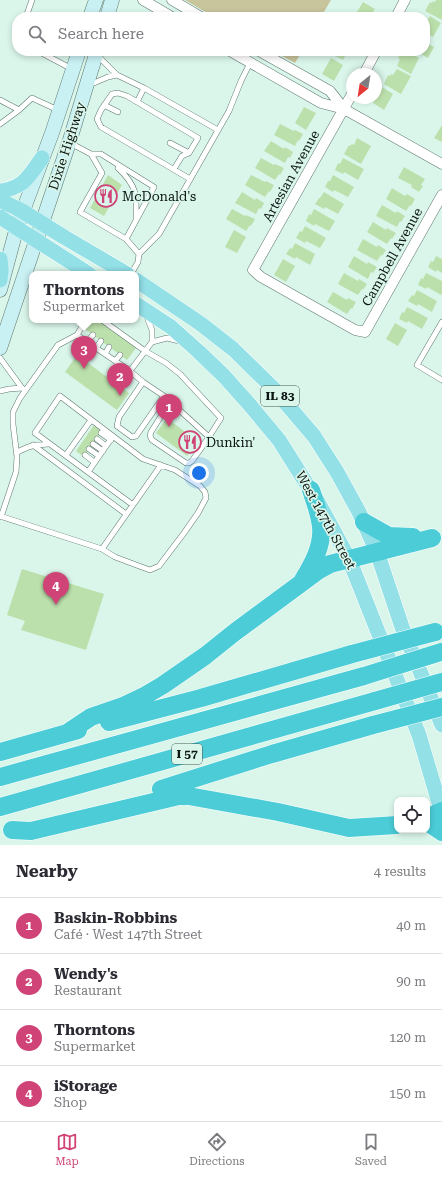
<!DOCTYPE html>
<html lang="en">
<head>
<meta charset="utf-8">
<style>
  :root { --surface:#fff; --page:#f7f7f7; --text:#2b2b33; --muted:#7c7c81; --line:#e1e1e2; --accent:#cf4376 }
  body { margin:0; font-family:"Roboto Serif",serif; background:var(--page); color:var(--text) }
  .controls { position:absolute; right:12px; bottom:12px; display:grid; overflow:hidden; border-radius:8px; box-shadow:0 2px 6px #0003 }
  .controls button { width:36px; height:36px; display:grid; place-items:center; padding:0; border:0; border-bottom:1px solid var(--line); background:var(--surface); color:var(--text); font:20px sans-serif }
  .compass { position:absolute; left:346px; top:68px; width:36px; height:36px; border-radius:50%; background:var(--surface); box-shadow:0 2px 6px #0003; rotate:210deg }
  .you { position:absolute; left:199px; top:473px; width:14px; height:14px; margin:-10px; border:3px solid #fff; border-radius:50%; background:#1a73e8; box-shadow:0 0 0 6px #1a73e833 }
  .badge { display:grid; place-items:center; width:26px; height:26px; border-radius:50%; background:var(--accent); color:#fff; font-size:13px; font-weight:700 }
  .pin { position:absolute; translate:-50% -33px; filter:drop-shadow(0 1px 2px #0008) }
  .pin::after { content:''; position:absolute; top:21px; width:14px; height:12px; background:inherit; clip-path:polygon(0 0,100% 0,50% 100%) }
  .popup { position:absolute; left:29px; top:271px; width:110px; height:52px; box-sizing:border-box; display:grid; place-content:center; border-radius:8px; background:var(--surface); filter:drop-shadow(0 1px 3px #0005); font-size:13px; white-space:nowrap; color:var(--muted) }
  .popup b { font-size:15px; color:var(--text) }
  .popup::after { content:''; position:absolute; left:50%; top:100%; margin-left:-8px; border:8px solid transparent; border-top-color:var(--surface) }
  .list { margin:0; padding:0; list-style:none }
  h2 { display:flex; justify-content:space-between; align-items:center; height:52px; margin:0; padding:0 16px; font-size:17px }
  h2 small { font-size:13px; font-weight:400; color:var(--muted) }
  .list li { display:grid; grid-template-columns:26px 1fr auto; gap:12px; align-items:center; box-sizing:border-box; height:56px; padding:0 16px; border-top:1px solid var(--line) }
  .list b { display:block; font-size:15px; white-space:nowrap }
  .list p { margin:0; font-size:13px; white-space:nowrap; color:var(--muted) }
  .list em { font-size:13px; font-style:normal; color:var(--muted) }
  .icon { flex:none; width:22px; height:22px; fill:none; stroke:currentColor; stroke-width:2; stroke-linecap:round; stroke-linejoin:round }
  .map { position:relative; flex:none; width:442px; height:845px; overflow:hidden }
  .search { position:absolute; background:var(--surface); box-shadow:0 2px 6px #0003; left:12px; right:12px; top:12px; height:44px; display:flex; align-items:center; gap:10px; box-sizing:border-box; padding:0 14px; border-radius:16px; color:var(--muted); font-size:15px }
  .sheet { height:276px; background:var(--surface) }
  nav { display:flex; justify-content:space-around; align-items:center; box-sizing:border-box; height:56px; border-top:1px solid var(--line); background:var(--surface); font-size:11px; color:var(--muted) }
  nav a { display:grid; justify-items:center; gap:2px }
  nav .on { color:var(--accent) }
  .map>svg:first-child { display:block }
</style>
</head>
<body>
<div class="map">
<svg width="442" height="845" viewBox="0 0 442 845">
  <rect width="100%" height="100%" fill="#daf6eb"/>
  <path fill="#c8c49c" d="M185,0h146l-10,17h-107z
    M273,51h29l-7,12z"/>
  <path fill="#bce0ac" d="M436,0h6v20l-17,-9 5,-9 2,1 1,-2 2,1z
    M363,2l12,7 -5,8h-16z
    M430,16l11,7 -8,14 -8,-5v-8z
    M425,42l9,5 -6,11 -12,-7h9z
    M326,51h24l-2,4 -2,-1 -3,6z
    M402,51h5l12,7 -8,16 -14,-8 3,-7 -2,-1z
    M331,58l12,7 -9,16 -12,-7z
    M397,69l14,7 -10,18 -17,-10 4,-9 2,1 1,-2 2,1z
    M382,87l11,7 -9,16 -11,-7z
    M304,107l12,6 -10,17 -11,-7z
    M280,124l14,7 1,-1 8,4 -4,7 -1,-1 -3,6 -21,-11z
    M442,125v17l-8,-4z
    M357,138l14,8 -10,18 -17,-10 5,-9 1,1 2,-2 2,1z
    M271,141l13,8 1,-2 8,5 -3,6 -2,-1 -3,6 -21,-12z
    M261,158l13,7 1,-1 9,4 -4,7 -1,-1 -4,6 -20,-12z
    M343,158l21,11 -6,11 -14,-8 -1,2 -8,-4 3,-7 2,1z
    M404,167l21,12 -4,6 2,1 -4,6 -8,-5 1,-2 -14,-7z
    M108,175l14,10 -18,31 -14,-8z
    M251,175l14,7 1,-1 8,4 -4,7 -1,-1 -4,6 -20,-12z
    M333,175l21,12 -6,10 -14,-7 -1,2 -8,-5 3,-6h2z
    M392,188l13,8 2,-2 8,5 -4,7 -1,-1 -4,6 -20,-12z
    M242,192l13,8 1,-2 8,5 -3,6 -2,-1 -3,6 -21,-11z
    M324,192l20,12 -6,10 -13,-7 -1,2 -9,-5 4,-6h1z
    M382,205l14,8 1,-2 8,5 -4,6 -1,-1 -3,6 -21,-11z
    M232,209l13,7 1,-1 9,4 -4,7 -1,-1 -4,6 -20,-12z
    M314,209l21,12 -6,10 -14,-7 -1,2 -8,-5 3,-7 2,1z
    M373,222l13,8 1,-2 9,5 -4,6 -1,-1 -4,6 -20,-12z
    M305,226l21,12 -6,10 -14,-7 -1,2 -9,-5 4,-7 2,1z
    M234,230l12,7 -9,16 -12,-6z
    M363,239l14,8 1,-2 8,5 -4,6 -1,-1 -4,6 -20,-11z
    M295,243l20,11 -5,11 -14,-8 -1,2 -9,-5 4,-6 2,1z
    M354,256l13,8 1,-2 9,5 -4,6 -2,-1 -3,7 -20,-12z
    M436,256l6,3v14l-5,-3 -1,2 -8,-5 3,-6 2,1z
    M283,259l12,7 -9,16 -12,-7z
    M344,273l14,8 1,-2 8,5 -4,6 -1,-1 -4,6 -20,-11z
    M426,273l16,8v12l-1,2 -14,-8 -1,2 -8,-4 3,-7 2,1z
    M417,290l20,11 -5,11 -14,-8 -1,2 -9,-5 4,-6 2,1z
    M333,292l14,8 1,-2 8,4 -4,7 -1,-1 -4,6 -20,-12z
    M407,307l21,11 -6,11 -14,-8 -1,2 -8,-4 3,-7 2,1z
    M92,320h5l39,28 -9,12 -42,-31z
    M395,323l12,7 -9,16 -12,-7z
    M77,355l52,38 -12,17 -52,-38z
    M167,418l31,24 -11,14 -31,-23z
    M94,425l8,6 -18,26 -8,-6z
    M22,569l82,25 -18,56 -65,-20 4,-9 -18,-6z"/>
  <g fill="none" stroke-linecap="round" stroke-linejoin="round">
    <g stroke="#5e776d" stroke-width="6">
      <path id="lane" d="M26,17l6,-17
        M38,51l34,18
        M98,56l19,19 27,13
        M89,85l19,-8 9,-2
        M0,100l19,10 13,-12 26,12
        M137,102l7,-14 74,42
        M104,105l14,7
        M0,124l19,-14
        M70,143l21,11h10l53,33 -28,52 13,15 -1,8 -7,12
        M170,143l19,10
        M91,154l11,19 -22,39 46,27
        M118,168c19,18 19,27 18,52
        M174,169l8,-13 7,-3 9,-15 -71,-42 -9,-3 -6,1 -11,16 -4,9 4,8 89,52
        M139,254l20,-20 70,-123 12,-30 9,-18
        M102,320l43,31 21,12 14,11 41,44 -12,19 -45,-41 -21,-14 -13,-11
        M442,322l-25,43 25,15
        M77,335l53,36 22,-29v-12l-6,-15
        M87,342l6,-7
        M152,342l15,-4 12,3
        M96,348l5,-7
        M105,354l4,-7
        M0,358l22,30 3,2
        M115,361l5,-6
        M143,382l-24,35 -2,9 15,11 4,-1 28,-40
        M0,391l9,-2 13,-1
        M170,402l-19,30 -1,4 2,4 34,23h3l3,-2 17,-24
        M101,433l10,7
        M97,439l9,7
        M93,444l10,7
        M33,445l93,69
        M89,449l10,7
        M16,453c14,-8 19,-8 34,-9l83,61
        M66,455l25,-35
        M85,455l9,7
        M88,472l25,-36
        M0,516l102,33 13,8 24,9 11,4 9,-4 25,-33 14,-20 8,-15 -1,-6 -5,-6 -25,-16 -32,-11 -83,-63 -25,37 15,11
        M1,517l15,-45 1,-15 -4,-33v-12l7,-14 38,-53 19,-10 9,-15
        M102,549l59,-84"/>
    </g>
    <g stroke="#5e776d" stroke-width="11">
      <path id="street" d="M143,0l29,17
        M172,0l29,17
        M396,17l9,-17
        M230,51l91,52 23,6 98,55
        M259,51l71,40 14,18
        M364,74l12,-23
        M352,94l-99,176 8,7 94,53 10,2 77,-137"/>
    </g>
    <g stroke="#5e776d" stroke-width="15">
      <path id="secondary" d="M90,17l6,-17
        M107,17l5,-17
        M0,290l17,-63 35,-94 27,-82
        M0,348l69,-205 28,-92"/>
    </g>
    <g stroke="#fff" stroke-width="16">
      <path id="primary" d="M0,191c24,-3 29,-15 42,-33
        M0,200l22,11 42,26 63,37
        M0,217l89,57
        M0,259l1,11 -1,10
        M136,280l65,44 32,25 39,38 42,49 23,36 22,40 18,40 25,75 40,98
        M136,304l35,23 28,25 25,24 25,28 30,36 39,62 31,57 70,176 23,78"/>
    </g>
    <g stroke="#fff" stroke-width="19">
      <path id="highway" d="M364,522l25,14 24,1
        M303,580c9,-15 20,-34 18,-53 -1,-12 -6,-25 -10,-37
        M109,722l92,-24 151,-44
        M67,733l24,-16 32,-11 23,-11 17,-10 42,-29 30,-24 84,-62 11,-6 102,-26
        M0,752l78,-22
        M0,777l364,-101
        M161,789l111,-35 101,-29
        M0,807l375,-106
        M427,818l15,-7
        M427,822l15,10
        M12,830l19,1 152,-36 95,17 71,16 48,-3"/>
    </g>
    <use href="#lane" stroke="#fff" stroke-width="5"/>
    <use href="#street" stroke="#fff" stroke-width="10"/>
    <use href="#secondary" stroke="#c9f0f3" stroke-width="14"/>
    <use href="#primary" stroke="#93e0e7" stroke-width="15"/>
    <use href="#highway" stroke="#4bccd7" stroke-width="18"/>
    <g stroke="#fff" stroke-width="19" stroke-linecap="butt">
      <path id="highway-bridge" d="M352,654l83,-22
        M364,676l77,-24
        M375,701l67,-19
        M373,725l69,-18"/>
    </g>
    <use href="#highway-bridge" stroke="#4bccd7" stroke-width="18"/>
  </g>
  <defs>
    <g id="restaurant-ring" transform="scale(1.15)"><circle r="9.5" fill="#daf6eb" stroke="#cf4376" stroke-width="1.5"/><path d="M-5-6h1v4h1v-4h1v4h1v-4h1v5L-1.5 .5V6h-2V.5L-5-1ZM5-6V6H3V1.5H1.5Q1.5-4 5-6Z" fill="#cf4376"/></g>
  </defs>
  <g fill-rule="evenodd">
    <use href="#restaurant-ring" x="106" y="196"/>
    <use href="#restaurant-ring" x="190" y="442"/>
  </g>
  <g text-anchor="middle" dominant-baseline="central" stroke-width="3.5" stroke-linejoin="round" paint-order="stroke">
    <g fill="#daf6eb" stroke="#495853" stroke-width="1">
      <rect x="261" y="386" width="38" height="20" rx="3"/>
      <rect x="172" y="744" width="30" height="20" rx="3"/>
    </g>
    <g font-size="12" font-weight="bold" fill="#0b1512">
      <text x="280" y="396">IL 83</text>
      <text x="187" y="754">I 57</text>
    </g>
    <g font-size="13" fill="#0b1512" stroke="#daf6eb">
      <text transform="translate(67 146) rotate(-72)">Dixie Highway</text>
      <text transform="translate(291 176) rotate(-61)">Artesian Avenue</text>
      <text transform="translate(392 257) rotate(-61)">Campbell Avenue</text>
      <text transform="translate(326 520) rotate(61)">West 147th Street</text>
    </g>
    <g font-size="13" fill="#0b1512" stroke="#daf6eb" text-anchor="start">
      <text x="122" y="196">McDonald's</text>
      <text x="206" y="442">Dunkin'</text>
    </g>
  </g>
</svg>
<div class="controls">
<button><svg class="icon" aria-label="locate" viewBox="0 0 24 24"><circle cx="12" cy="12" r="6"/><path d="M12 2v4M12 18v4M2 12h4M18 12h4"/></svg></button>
</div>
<svg class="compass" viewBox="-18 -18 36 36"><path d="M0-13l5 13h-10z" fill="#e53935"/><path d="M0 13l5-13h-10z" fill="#7c7c81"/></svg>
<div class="you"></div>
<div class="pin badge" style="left:169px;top:427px">1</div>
<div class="pin badge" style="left:120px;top:396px">2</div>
<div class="pin badge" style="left:84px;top:369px">3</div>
<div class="popup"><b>Thorntons</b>Supermarket</div>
<div class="pin badge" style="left:56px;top:605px">4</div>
<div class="search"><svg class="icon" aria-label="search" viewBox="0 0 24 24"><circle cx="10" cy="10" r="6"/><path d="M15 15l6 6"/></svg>Search here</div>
</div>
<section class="sheet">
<h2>Nearby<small>4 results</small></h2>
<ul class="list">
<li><span class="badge">1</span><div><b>Baskin-Robbins</b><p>Café · West 147th Street</p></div><em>40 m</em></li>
<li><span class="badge">2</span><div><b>Wendy's</b><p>Restaurant</p></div><em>90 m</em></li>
<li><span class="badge">3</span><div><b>Thorntons</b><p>Supermarket</p></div><em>120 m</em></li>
<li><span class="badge">4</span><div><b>iStorage</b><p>Shop</p></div><em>150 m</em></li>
</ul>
</section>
<nav>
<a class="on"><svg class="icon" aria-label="map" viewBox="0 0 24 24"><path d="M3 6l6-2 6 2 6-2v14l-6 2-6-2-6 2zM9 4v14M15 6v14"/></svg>Map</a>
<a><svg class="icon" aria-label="directions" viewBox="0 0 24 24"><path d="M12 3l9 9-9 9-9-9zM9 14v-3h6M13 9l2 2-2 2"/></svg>Directions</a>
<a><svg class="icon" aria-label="saved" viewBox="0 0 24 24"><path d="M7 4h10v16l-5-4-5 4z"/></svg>Saved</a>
</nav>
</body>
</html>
